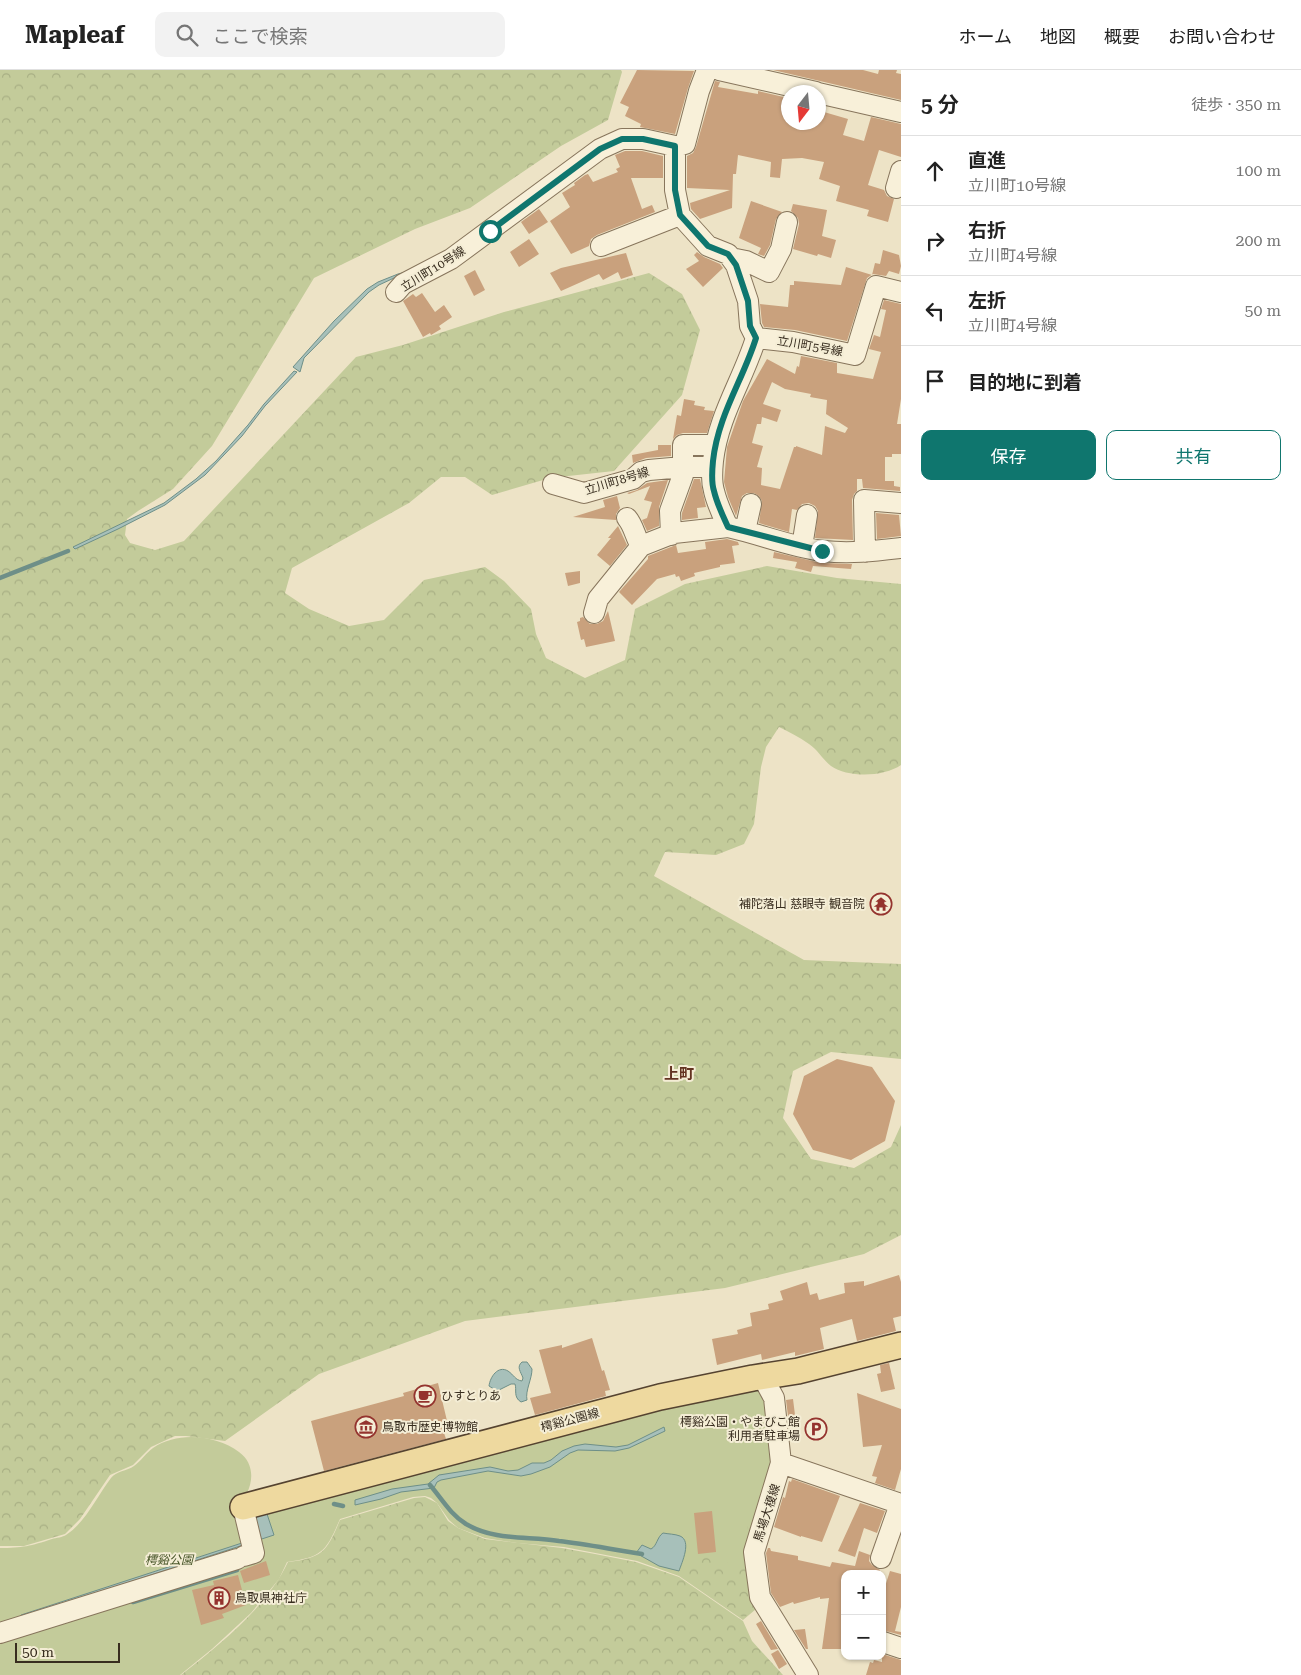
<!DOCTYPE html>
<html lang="ja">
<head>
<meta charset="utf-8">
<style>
  :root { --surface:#fff; --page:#f2f2f2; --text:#222; --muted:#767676; --line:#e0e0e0; --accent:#0f766e }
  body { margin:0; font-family:"Roboto Serif","Noto Sans JP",serif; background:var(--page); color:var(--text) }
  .controls { position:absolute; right:15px; bottom:15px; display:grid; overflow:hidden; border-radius:10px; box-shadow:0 1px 4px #0004 }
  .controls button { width:45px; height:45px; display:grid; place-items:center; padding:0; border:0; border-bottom:1px solid var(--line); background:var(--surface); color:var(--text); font:25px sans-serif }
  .compass { position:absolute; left:781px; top:15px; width:45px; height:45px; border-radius:50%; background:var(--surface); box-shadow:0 1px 4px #0004; rotate:196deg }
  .scale { position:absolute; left:15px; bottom:12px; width:105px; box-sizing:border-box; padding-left:5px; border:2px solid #382d1f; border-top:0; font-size:14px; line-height:18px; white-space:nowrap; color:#382d1f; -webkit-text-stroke:4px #f4edd5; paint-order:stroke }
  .stop { position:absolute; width:15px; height:15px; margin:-11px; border:4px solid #0f766e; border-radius:50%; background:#fff }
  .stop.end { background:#0f766e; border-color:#fff; box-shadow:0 1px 5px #0008 }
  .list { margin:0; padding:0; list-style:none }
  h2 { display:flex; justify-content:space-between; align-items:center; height:65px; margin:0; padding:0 20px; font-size:21px }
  h2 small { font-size:16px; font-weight:400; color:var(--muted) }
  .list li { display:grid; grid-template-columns:32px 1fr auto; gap:15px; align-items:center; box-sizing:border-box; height:70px; padding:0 20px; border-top:1px solid var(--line) }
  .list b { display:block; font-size:19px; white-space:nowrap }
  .list p { margin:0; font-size:16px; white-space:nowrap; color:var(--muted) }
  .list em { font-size:16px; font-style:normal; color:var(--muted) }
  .actions { display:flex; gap:10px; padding:15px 20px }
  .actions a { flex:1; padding:11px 0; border:1px solid var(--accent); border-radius:10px; text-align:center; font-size:18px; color:var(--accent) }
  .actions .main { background:var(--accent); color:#fff }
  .icon { flex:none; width:28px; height:28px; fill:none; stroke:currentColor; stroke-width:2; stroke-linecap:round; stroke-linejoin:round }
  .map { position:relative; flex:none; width:901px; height:1605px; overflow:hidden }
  header { display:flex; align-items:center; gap:30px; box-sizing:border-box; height:70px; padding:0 25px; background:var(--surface); border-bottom:1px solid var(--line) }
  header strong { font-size:24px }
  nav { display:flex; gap:28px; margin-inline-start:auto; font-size:18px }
  .search { width:350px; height:45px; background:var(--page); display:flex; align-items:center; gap:12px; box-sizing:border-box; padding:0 18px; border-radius:10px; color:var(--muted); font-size:19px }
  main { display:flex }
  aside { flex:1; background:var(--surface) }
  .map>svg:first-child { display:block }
</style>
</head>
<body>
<header>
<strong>Mapleaf</strong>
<div class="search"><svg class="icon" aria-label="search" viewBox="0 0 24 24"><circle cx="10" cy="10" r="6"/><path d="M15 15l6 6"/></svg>ここで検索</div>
<nav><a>ホーム</a><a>地図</a><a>概要</a><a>お問い合わせ</a></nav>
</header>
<main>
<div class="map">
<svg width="901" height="1605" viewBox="0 0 901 1605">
  <defs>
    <pattern id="forest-crowns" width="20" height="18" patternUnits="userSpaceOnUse" patternTransform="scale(1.25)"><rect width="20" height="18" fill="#c3cb9a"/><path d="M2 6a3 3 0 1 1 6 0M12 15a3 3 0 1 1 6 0" fill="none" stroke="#a8af84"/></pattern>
  </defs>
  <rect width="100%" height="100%" fill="#ede3c6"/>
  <path fill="#c3cb9a" d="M760,1318l8,11 8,66 -25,85 11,54 -19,16 -64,-44 -42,-15 -73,-14 -47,-4 -32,-5 -27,-10 -9,-8 -12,-17 -6,-5 -6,-2 -12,1 -73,22c-14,32 -17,38 -53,43l-8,17 -28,34 -39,36 -32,26h-180v-127c22,0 31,-2 52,-9 4,-1 11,-2 14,-4 20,-13 31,-39 45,-57 5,-7 16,-7 23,-12 7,-5 12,-13 19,-18 25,-17 63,-13 86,4 14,10 15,27 8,41l417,-89 5,4z"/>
  <path fill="url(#forest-crowns)" d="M0,0h621l1,2 -14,48 -47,26 -91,62 -55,21 -101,49 -102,168 -39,43 -35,22 -11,8 -2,16 5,8 25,7 29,-9 172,-184 47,-12 101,-33 145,-39 33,21 18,36 -18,65 -68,76 -64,7 -58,17 -27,-18h-24l-32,26 -117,65 -7,25 24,16 40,17 35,-6 40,-40 61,-13 19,14 27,28 5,25 10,24 39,20 40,-18 10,-51 50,-25 82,-18 70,12 64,6v181c-17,12 -53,13 -70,1 -8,-6 -13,-16 -22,-22 -10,-7 -20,-12 -30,-17l-13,20 -5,20 -7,57 -10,20 -28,11 -51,-3 -11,24 150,84 97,4v95l-70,-7 -38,19 -10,47 28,41 43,9 37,-21 10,-22v110l-37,19 -139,34 -260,33 -146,53 -94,67 -39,-5h-11l-11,5 -13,6 -18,18 -23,10 -30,44 -15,15 -41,12h-24z
    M425,1427l12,6 11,18 10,7 27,11 77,9 33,6 41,8 43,15 64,44 9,20 31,34h-602c39,-31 85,-67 107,-113 35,-4 39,-11 52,-42l74,-22z
    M747,1447l11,2 2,85 -16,14 -64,-43 10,-20 25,3 15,6 10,-1c8,-14 9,-30 7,-46z"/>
  <path fill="#a7c0ba" stroke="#6e8f88" d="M632,62l40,8 -2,3 -33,-8 -17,2 -10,3 -90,63 -60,48 -41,22 -12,1 -13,4 -15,7 -10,7 -65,66 -4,14 -7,-5 41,-46 33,-32 11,-7 20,-8 20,-5 41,-21 70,-55 73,-53 11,-5z
    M294,301l3,1 -32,34 -23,30 -37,39 -40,30 -47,24 -43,20 -2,-2 91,-44 32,-24 20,-18 32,-36 16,-21z
    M522,1292h5l5,7c0,10 -7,22 -5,31l-6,2c-8,-5 -4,-12 -6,-18h-4l-14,7 -8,-5c1,-9 9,-21 19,-15 6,4 7,9 14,10l1,-3c-2,-6 -7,-11 -1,-16z
    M664,1357l1,4 -36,17 -14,3 -37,-1 -8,3 -20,14 -19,7 -10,2 -33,-5 -47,9 -4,2 -3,6 -33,4 -20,7 -26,6v-5l37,-11 36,-5 11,-9 51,-8 18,4 10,-1 14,-7h12l7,-3 11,-9 12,-5 11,-2 31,3 12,-2z
    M266,1441l8,24 -252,82 -1,-2 224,-73 9,-28z
    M663,1463c5,1 12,1 17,3 12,5 2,26 -1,35l-20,-5 -23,-13 6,-8 9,4c6,-3 6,-12 12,-16z"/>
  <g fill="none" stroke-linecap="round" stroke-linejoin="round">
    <path stroke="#6e8f88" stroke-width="4.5" d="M0,508l68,-27
      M430,1415c12,14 20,29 36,39 29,17 61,12 93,17 28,3 55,9 83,13
      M334,1434l9,2
      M133,1532l104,-32"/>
  </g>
  <path fill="#c9a17d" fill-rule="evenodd" d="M637,0l57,1 -6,17 -13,46 -35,-7 1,-3 -16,-8 4,-9 -9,-4z
    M773,0h90l15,4 1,-4h18l-1,3 5,1v26z
    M715,11l5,1 -2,5 40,7v-3l30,7v24h30v-17l7,2 -1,5 24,7 -5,16 21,6 7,-24 30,7v33l-22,-7 -11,35 16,5 3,6 7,3 -6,23 -21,-6 2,-6 -33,-9 4,-15 -21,-7 5,-17 -22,-4 -20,1 -2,19 -10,-1 1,-15 -33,-7 -2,19h-3l-1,34 -32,11 -9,-10 -1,-6 40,-13 -43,-2v-32l6,-3 3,-6z
    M625,81h17l21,5v22h-32l11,31 10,-4 3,7 -58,23 -6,4 -2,7 -18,8 -21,-33 20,-14 -8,-14 13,-8 -1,-2 11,-8 3,-1 5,8 25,-10 -2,-3 4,-2 -5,-12z
    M751,131l31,11 -6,7 -6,26 -6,11 -6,-2 3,-6 -22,-10z
    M793,134l34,6 -5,26 14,4 -5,18 -13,-4 -1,2 -24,-7 6,-25 -1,-6 -7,-7z
    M539,139l9,13 -19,12 -8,-12z
    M529,169l10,15 -20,13 -9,-15z
    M883,180l16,5 2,11 -2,8 -10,-3 -3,5 -13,-2 -6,4 -20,63 -52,-11 -31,-3 -2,-4 -2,-19 28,3 2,-22h4v-4l47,4 5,-18 26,8 3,-12 5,1z
    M697,182l7,5 16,7 3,4 -20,19 -17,-18 13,-8 -5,-6z
    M626,183l7,22 -12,4 -3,-7 -15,8 -4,-6 -38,17 -11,-18 11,-5z
    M475,200l10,20 -11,6 -10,-20z
    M422,223l13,19 9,-7 8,12 -13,9 2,3 -10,6 -1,-2 -7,4 -20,-36 10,-7 3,3z
    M884,230l17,4v95l-4,25h4v30h-9v3h-7v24h9v5l6,1v4l-37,-3 -1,-9h-5v12l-3,3 -2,6 1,40 -38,-2 3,-27 -3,-5 -6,-3 -7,1 -5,6 -5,-1 -3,23 -30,-9 3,-22 -3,-5 -5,-3h-7l-5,3 -6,20 -8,-19 -4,-15 3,-35 16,-46 24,-42 28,15 2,-8 2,1 2,-11 36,7v10l36,6 8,-27 -12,-3 5,-14 6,2 6,-27 -5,-1zM772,312l13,7 26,5 -1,3 17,3 -1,14 22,14 -3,5 -20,-7 -3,29 -26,-9v1h-2l-14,42 -19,-4 1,-17 -5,-1 6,-21 -11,-3 5,-19h4l1,-7 15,5 4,-12 -18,-6z
    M684,329l11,2 -1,4 11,2 -1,3 10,1 -7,22h-24l-6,2 -4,4 4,-24 4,1z
    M658,375h13v11l-25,2 -13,5 -1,-8 26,-5z
    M694,409h6l6,28 -9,1 1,10 -16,2v-7z
    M668,410l-9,27v19l-12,5 -5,-11 5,-2 5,-16 -8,-2 6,-14 -21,8 -2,-1 10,-3 10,-7z
    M617,426l3,12 -4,6v6l-43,-3 32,-10 -2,-7z
    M876,443l23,2 2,21 -24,3z
    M618,456l9,19 -17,21 -13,-11 14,-17h-3z
    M727,469l11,3 1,3 -7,1 3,17 -15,2v2l-26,6 1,3 -14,5 -2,-5 -3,1 -1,-3 -18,5 -25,26 -13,-13 29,-33v-3l28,-11 2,8 28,-4 -1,-7z
    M774,482l47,11 31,1 -1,5 -38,-3 -2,6 -16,-4 2,-6 -24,-4z
    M580,501v12l-12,3 -3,-13z
    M608,541l7,30 -29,6 -2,-8 -3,1 -4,-18 3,-1v-3l3,-1 7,7h7l6,-3z
    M837,989l35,8 23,34 -10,40 -34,19 -38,-10 -20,-36 11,-38z
    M899,1205l2,7v34l-8,2 3,13 -39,10 -5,-22 -32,9 4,21 -29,7v-4l-33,8 -1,-6 -44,11 -5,-26 26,-5 -1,-4 15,-4 -2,-13 19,-4 -1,-5 15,-4 -3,-9 27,-9 3,13 7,-2 2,7 26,-7 -1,-10 20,-2v5z
    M592,1268l10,33 2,-1 6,20 -5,1 1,5 -71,19 -5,-17 21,-5 -12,-43 23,-5v3z
    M889,1293l6,26 -14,3 -4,-18 4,-1 -1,-8z
    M438,1313l10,42 -6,2 4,12 -122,32 -13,-50 93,-25 -1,-3z
    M857,1323l44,16v60l-6,21 -20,-7 2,-6 -5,-1 10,-31 -19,2z
    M793,1329l3,24 -7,1 -3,-24z
    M792,1409l48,17 -18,46 -21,-6v1l-27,-10 9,-30 2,1 4,-17 2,1z
    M860,1433l25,8 -8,22 -13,-5 -9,29 -17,-6z
    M712,1441l4,41 -18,2 -4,-41z
    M768,1478h2l1,3 27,5v4l32,7 2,-5 23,4 4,-15 11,4 -1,6 3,4 8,5 -1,4h-34v57l-2,18h-21l7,-51 -9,1v-2l-26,7 -1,-2 -13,5 -9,-14 -5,-40z
    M266,1491l4,14 -26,8 -4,-12z
    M890,1501l11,3v33l-6,24 6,1v3l-19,-5v-34z
    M238,1505l8,30 -24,9 2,4 -23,7 -9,-35 22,-5 -1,-4z
    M761,1551l17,28 -7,1 -15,-26z
    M805,1559l3,20h-2l-12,-19z
    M778,1580l9,14 -8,5 -8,-15z
    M882,1584l19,6v15h-35l4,-13 3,1 1,-3 8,2z"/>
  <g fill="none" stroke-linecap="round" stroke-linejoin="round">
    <g stroke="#87755c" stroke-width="22">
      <path id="minor" d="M707,0l-8,21 -14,53 -10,2v44l5,25 28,31 20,8 8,11 12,36 2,25 6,12c-13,42 -38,78 -43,123 -1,10 -2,20 1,30 3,13 9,25 14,36 32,7 63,20 95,24 27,3 52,0 78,-3
        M719,0l97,22
        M818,23l83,19
        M896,118l5,-17
        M601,176l79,-31
        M731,188l15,3 23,11 12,-23 6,-27
        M396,222l7,-8 48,-25 149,-110 22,-10h21l32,7
        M756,268l37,4 62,13 21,-69 25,6
        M553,414l31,9 49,-14 8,-7 8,-2 34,-3h29
        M627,448c7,8 8,19 14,28
        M745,461l6,-27
        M671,465l-1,-24 13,-36v-30h32
        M802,477l5,-32
        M865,482l-1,-52 37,3
        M594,543l4,-14 43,-53 33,-13 54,-6
        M762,1306l12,22 7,65
        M243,1437l11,46 -10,3
        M881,1488l19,-54
        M0,1563l237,-74
        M883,1572l18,6
        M808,1605l-48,-78 -6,-45 27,-89 120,41"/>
    </g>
    <g stroke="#554330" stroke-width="28">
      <path id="major" d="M243,1437l417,-110 93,-19 45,-7 103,-26"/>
    </g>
    <use href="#minor" stroke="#f8f0d9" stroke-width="20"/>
    <use href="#major" stroke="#eed99f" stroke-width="25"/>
  </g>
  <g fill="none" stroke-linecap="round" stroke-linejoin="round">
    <path stroke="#0f766e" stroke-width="6" d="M490,161l110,-82 22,-10h21l32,7v44l5,25 28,31 20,8 8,11 12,36 2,25 6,12c-13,42 -38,77 -43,123 -1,10 -2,21 1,30 3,13 9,25 14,36l94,24"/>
  </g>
  <defs>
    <g id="temple-ring" transform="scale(1.125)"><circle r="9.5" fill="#f4edd5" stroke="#94332e" stroke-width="1.5"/><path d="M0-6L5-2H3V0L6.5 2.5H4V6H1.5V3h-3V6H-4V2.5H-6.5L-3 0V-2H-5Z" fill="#94332e"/></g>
    <g id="cafe-ring" transform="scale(1.125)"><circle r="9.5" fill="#f4edd5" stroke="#94332e" stroke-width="1.5"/><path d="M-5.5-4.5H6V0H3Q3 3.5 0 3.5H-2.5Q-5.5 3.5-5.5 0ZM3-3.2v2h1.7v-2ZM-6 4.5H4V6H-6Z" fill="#94332e"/></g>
    <g id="museum-ring" transform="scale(1.125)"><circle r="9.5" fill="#f4edd5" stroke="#94332e" stroke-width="1.5"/><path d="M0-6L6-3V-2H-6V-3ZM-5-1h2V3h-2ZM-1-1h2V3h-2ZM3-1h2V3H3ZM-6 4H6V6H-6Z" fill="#94332e"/></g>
    <g id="parking-ring" transform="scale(1.125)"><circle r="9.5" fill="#f4edd5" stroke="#94332e" stroke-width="1.5"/><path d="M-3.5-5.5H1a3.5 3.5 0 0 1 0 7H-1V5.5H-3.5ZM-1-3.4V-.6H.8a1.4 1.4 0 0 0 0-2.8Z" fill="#94332e"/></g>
    <g id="building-ring" transform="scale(1.125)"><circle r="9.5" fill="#f4edd5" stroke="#94332e" stroke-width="1.5"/><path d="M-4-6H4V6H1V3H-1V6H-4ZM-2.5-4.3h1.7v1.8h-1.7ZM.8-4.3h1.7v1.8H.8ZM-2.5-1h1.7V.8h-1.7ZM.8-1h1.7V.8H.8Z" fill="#94332e"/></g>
  </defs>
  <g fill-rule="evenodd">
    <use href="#temple-ring" x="881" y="834"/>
    <use href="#cafe-ring" x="425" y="1326"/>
    <use href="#museum-ring" x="366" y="1357"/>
    <use href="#parking-ring" x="816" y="1359"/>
    <use href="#building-ring" x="219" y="1528"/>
  </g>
  <g text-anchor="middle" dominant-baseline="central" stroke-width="4" stroke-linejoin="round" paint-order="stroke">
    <g font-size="12" fill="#382d1f" stroke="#f4edd5">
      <text transform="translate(433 199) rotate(-32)">立川町10号線</text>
      <text transform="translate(810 276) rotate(10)">立川町5号線</text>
      <text transform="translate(617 411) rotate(-17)">立川町8号線</text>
      <text transform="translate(570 1350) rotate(-15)">樗谿公園線</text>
      <text transform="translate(767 1443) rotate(-72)">馬場大榎線</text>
    </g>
    <g font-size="12" fill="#382d1f" stroke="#f4edd5" text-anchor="start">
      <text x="865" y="834" text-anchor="end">補陀落山 慈眼寺 観音院</text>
      <text x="441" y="1326">ひすとりあ</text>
      <text x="800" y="1352" text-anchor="end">樗谿公園・やまびこ館<tspan x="800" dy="14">利用者駐車場</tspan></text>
      <text x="382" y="1357">鳥取市歴史博物館</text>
      <text x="235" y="1528">鳥取県神社庁</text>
    </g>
    <g font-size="12" font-style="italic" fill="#465427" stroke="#f4edd5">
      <text x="169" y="1490">樗谿公園</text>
    </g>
    <g font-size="15" font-weight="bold" fill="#633220" stroke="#f4edd5">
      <text x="679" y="1004">上町</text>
    </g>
  </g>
</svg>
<div class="controls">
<button>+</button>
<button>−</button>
</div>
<svg class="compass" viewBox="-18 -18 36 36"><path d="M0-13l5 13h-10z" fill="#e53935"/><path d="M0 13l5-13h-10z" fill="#767676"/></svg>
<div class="scale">50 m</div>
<div class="stop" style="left:490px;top:161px"></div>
<div class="stop end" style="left:822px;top:481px"></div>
</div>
<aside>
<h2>5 分<small>徒歩 · 350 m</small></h2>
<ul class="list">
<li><svg class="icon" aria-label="ahead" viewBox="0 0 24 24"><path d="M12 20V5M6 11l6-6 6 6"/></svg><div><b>直進</b><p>立川町10号線</p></div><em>100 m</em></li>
<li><svg class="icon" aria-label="right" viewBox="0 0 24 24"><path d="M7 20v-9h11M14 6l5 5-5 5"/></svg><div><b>右折</b><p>立川町4号線</p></div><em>200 m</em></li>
<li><svg class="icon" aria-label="left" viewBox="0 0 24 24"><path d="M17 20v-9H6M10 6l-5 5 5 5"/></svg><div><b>左折</b><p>立川町4号線</p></div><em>50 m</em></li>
<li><svg class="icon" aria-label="arrive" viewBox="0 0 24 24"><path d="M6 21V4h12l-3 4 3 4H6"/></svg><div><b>目的地に到着</b></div></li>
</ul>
<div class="actions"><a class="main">保存</a><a>共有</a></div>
</aside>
</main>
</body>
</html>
